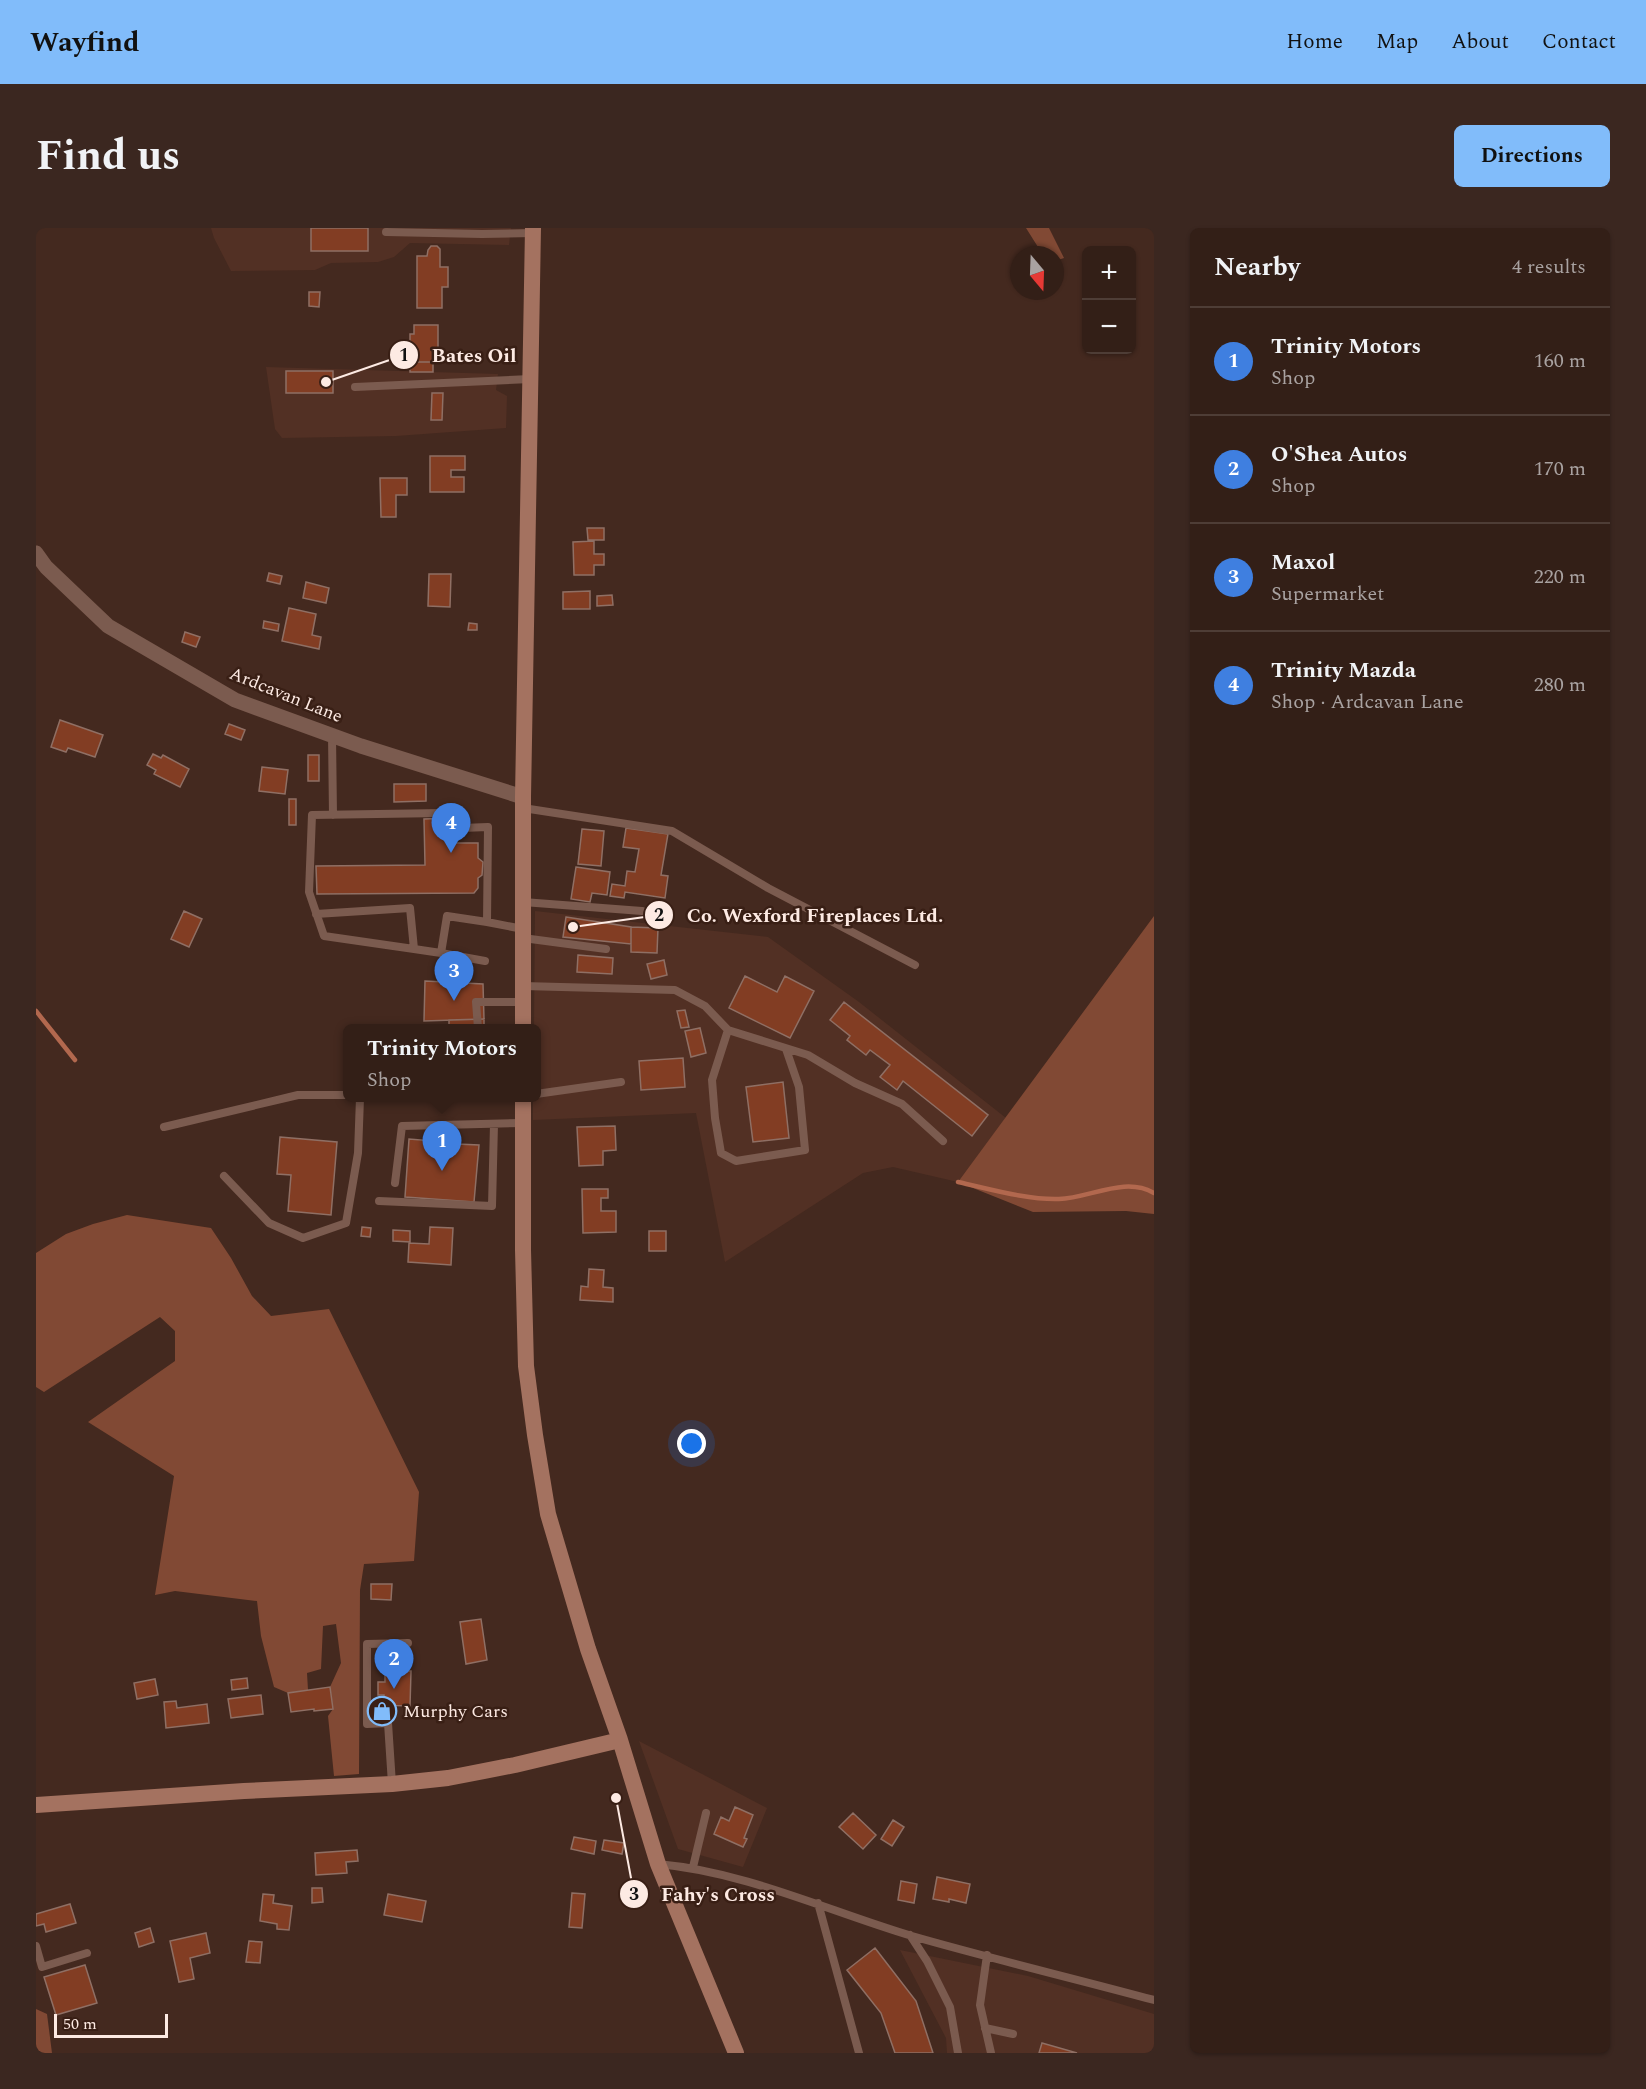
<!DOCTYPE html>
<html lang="en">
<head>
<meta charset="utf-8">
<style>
  :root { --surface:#331f17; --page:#3b2720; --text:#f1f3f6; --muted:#a9a2a1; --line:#4e3d36; --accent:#81bcfa }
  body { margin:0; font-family:Spectral,serif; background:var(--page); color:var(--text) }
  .controls { position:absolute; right:18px; top:18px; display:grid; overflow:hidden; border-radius:9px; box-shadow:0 2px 4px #0004 }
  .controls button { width:54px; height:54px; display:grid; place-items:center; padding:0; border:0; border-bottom:2px solid var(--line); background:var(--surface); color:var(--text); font:30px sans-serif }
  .compass { position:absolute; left:974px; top:18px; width:54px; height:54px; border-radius:50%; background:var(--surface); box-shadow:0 2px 4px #0004; rotate:161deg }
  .scale { position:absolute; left:18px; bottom:15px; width:114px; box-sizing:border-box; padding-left:6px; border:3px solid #fdeae3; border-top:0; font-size:16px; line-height:21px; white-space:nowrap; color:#fdeae3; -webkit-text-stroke:4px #391f15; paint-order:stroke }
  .you { position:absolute; left:656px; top:1216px; width:21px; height:21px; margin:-15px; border:4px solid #fff; border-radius:50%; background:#1a73e8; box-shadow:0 0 0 9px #1a73e833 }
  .badge { display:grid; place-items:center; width:39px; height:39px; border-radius:50%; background:var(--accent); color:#fff; font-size:20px; font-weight:700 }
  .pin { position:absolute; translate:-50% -50px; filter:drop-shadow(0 2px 3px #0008) }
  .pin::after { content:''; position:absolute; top:32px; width:21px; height:18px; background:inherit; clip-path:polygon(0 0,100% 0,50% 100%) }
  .popup { position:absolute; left:307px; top:796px; width:198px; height:78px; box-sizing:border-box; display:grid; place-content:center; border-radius:9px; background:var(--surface); filter:drop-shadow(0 2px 4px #0005); font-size:20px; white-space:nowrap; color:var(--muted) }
  .popup b { font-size:22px; color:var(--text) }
  .popup::after { content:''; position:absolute; left:50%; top:100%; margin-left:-12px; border:12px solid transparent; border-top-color:var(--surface) }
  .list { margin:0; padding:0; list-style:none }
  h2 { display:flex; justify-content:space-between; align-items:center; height:78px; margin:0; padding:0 24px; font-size:26px }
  h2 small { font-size:20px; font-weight:400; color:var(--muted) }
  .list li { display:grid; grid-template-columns:39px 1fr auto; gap:18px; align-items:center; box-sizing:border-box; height:108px; padding:0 24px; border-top:2px solid var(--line) }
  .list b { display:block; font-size:22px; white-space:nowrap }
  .list p { margin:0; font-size:20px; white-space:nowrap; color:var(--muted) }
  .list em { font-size:20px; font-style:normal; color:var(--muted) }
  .map { position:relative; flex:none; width:1118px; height:1825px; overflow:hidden; border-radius:9px }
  header { display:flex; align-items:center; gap:36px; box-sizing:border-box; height:84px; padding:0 30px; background:var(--accent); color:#111 }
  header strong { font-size:28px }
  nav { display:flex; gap:33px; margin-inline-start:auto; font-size:21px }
  .intro { display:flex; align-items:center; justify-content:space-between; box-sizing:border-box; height:144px; padding:0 36px }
  h1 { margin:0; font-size:42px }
  .button { padding:15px 27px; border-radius:9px; background:var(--accent); color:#111; font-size:21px; font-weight:700 }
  main { display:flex; gap:36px; padding:0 36px }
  aside { flex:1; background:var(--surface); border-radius:9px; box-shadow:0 2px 4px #0004 }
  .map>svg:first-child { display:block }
</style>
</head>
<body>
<header>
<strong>Wayfind</strong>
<nav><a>Home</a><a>Map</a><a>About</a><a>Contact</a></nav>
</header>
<div class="intro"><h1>Find us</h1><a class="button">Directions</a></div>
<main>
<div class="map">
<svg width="1118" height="1825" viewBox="0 0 1118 1825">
  <rect width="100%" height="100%" fill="#44291f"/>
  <path fill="#523024" d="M175,0h300l-2,17 -99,-2 -16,14 -16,5 -47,1 -16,7 -84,1 -17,-33z
    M230,139l232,7 -2,16 11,6 -1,32 -110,8 -114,2 -7,-9z
    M499,683l233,26 91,65 147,116 -48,64 -65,-15 -30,6 -138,89 -29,-149 -163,7v-22h3v-70h-2z
    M603,1513l128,67 -24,59 -65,-18z
    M864,1722l128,26 126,38v39h-207l-1,-15z"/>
  <path fill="#814934" d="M990,0h23l15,30 -9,3v-6h-12z
    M1118,688v298l-28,-3 -93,1 -75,-30z
    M91,987l84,13 20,30 21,38 19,20 58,-7 90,183 -5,69 -50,3 -4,26 -1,184 -25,2 -6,-60 5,-7 -3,-22 11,-24 -5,-39 -13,2 -2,43 -14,4 1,17 -20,3 -14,-6 -13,-51 -4,-35 -82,-10 -20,4 19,-119 -86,-54 87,-61v-30l-15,-14 -116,75 -8,-5v-134l30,-19 27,-10z
    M0,1781l11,5 5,39h-16z"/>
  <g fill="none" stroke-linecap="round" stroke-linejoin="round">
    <path stroke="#b2684e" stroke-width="4.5" d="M0,783l39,49
      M922,954c32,7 69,18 101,17 31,-1 66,-23 95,-6"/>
  </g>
  <path fill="#823d23" stroke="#8f6f64" stroke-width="1.5" d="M275,0h57v23h-57z
    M395,18h6l3,3v18h8v20h-6v21h-25v-52h10l1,-6z
    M273,64h11l-1,15 -10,-1z
    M378,97h24v37h-28v-28h4z
    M374,134h23v10h-23z
    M250,143h47v22h-47z
    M396,165h11l-1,27h-11z
    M394,228h35v14h-14v7h13v15h-34z
    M344,250h27v17h-11v22h-15z
    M551,300h17v12h-16z
    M558,313v13h10v11h-10v10h-20l-1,-33z
    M233,345l13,3 -2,8 -13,-3z
    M393,346h22l-1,33 -22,-1z
    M270,354l23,6 -3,15 -23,-5z
    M554,363v18h-27v-17z
    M576,367l1,10 -16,1v-10z
    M253,380l27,6 -4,21 9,2 -2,12 -37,-8z
    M228,393l15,3 -1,7 -15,-3z
    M433,395l8,1v6h-9z
    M149,404l15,5 -4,10 -14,-5z
    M24,492l43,15 -8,22 -27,-9 -2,4 -15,-5z
    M193,496l16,6 -4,10 -16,-6z
    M117,526l8,4 2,-3 26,14 -9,18 -26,-13 2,-4 -9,-5z
    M272,527h11v26h-11z
    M226,539l26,3 -3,24 -26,-3z
    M358,556h32v17l-32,1z
    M253,571h7v26h-7z
    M417,590v25h25v15l5,4 -1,13 -4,3v10l-4,5 -157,1 -1,-28 109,-1 -1,-46z
    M590,600l42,6 -7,41 7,1 -3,22 -40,-6 -1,6 -14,-2 2,-12 13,2 2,-15 8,1 4,-23 -16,-2z
    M546,601l22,2 -3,35 -23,-2z
    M540,639l34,5 -3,23 -15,-2 -2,9 -19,-3z
    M148,683l18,8 -13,28 -18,-8z
    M530,689l65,10v17l-68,-7z
    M595,699l27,1 -1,25 -26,-1z
    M542,727l35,3 -1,16 -35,-2z
    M628,732l3,15 -16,4 -4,-15z
    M709,748l32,16 8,-16 29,15 -24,47 -61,-30z
    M389,753l58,3 1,35 -60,2z
    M808,774l144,113 -16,21 -69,-55 -6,9 -17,-13 10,-12 -20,-15 -4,5 -19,-15 3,-4 -20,-16z
    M649,782l4,17 -8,1 -4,-17z
    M448,791v9h-35v-8z
    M664,800l6,25 -15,4 -6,-26z
    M647,830l2,29 -44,3 -2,-29z
    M747,854l6,56 -36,4 -7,-55z
    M579,898l1,24 -13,1v14l-24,1 -2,-39z
    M411,903l11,1 -1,12 22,1 -5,57 -69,-5 4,-58 37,3z
    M244,909l57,5 -6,73 -43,-4 3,-36 -14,-1z
    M546,961h26v9h-7v13h15v21l-33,1z
    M326,999l9,1 -1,9 -9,-1z
    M394,999l23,1 -2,37 -43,-3 1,-19 20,1z
    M357,1002l17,1v11l-17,-1z
    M613,1003h17v20h-17z
    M553,1041l15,1 -1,17 10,1v14l-33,-2 1,-14 7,1z
    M335,1356h21l-1,16 -20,-1z
    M445,1391l6,41 -21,4 -6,-42z
    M349,1443h26l-1,35 -26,-1v-10h-6v-13h7z
    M211,1450l1,10 -16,2 -1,-10z
    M119,1451l3,16 -21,4 -3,-16z
    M294,1459l3,22 -19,2v-2l-23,3 -3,-19z
    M225,1467l2,19 -32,4 -3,-19z
    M140,1473l1,7 30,-4 2,19 -43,5 -2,-26z
    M338,1477h17v13h-17z
    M699,1579l18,8 -9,23 3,1 -4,8 -29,-13 7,-17 8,4z
    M817,1585l23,22 -13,14 -24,-22z
    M857,1592l11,7 -12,19 -11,-7z
    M538,1609l22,4 -2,13 -23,-5z
    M568,1612l20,3 -2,11 -20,-4z
    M321,1622l1,11 -12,1 1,11 -31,2 -1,-22z
    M901,1649l33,7 -4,19 -17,-4v3l-16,-3z
    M865,1653l16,3 -3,19 -16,-3z
    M276,1660h10l1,14 -11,1z
    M536,1665l13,1 -3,34 -13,-1z
    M227,1666l11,1 -1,8 19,3 -3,24 -12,-1v-5l-17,-3z
    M352,1666l38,7 -4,21 -38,-7z
    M34,1676l6,19 -30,9 -2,-8 -8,2v-12z
    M114,1700l4,14 -15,5 -4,-14z
    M170,1705l4,20 -20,5 4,21 -15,3 -9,-41z
    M213,1713l13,1 -2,21 -14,-1z
    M839,1720l41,53 17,52h-38l-14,-40 -34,-43z
    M49,1737l12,38 -41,12 -12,-38z
    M1006,1815l35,10h-38z"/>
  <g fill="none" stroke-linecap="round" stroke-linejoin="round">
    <path stroke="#7b5b4f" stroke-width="8" d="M350,4l96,2 51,-1
      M319,159l175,-8
      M296,507l1,80
      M487,580l149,23 96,57 147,77
      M426,600l26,-1 -1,95 36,7
      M487,674l119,9
      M280,686l94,-6 4,41 27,4 6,-37 40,6
      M487,710l83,11
      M378,721l-90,-13 -15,-44 3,-77 131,-2
      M405,725l44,8
      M487,758l152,4 30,16 23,24 80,25 47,28 47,21 41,37
      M442,800l-2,-26h47
      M692,802l-16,50 3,38 6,35 15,8 69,-11 -6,-63 -13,-38
      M500,866l85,-12
      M128,899l134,-32h50
      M188,948l45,47 34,15 43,-15 12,-70 2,-55
      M359,955l7,-57 121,-3
      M343,973l113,5 2,-82
      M356,1556l-4,-61 -21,1v-80l41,-1
      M622,1636c88,8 170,47 254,72 80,23 161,42 242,64
      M657,1639l13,-54
      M782,1675l41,150
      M874,1707l17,26 23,46 8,46
      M0,1718l6,21 45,-14
      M951,1727l-7,50 11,48
      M949,1800l28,6"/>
    <path stroke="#7b5b4f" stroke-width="15" d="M0,325l10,14 62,59 127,74 126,46 162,51"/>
    <path stroke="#a47260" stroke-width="16" d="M487,800v-231l10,-569
      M487,870v152l3,116 9,69 13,79 40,135 32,91 38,124 78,189
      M0,1577l208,-14 148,-7 56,-6 67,-13 105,-25"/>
  </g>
  <defs>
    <g id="shop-ring" transform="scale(1.5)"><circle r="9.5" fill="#391f15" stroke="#81bcfa" stroke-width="1.5"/><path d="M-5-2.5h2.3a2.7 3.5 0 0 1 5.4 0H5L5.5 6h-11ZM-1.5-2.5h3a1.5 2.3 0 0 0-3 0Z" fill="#81bcfa"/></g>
  </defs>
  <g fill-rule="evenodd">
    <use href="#shop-ring" x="346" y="1483"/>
  </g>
  <g text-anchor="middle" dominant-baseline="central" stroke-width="5" stroke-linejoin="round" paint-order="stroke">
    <g font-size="18" fill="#fdeae3" stroke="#391f15">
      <text transform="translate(250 467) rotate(22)">Ardcavan Lane</text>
    </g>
    <g font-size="18" fill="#fdeae3" stroke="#391f15" text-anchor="start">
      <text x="367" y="1483">Murphy Cars</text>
    </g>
  </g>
  <path fill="none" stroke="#fdeae3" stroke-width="2" d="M290 154L368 127M537 699L623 687M580 1570L598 1666"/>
  <g fill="#fdeae3" stroke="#391f15" stroke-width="2">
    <circle cx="290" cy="154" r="6"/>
    <circle cx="537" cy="699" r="6"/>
    <circle cx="580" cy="1570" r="6"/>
    <circle cx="368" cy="127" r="15"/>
    <circle cx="623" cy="687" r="15"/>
    <circle cx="598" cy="1666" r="15"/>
  </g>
  <g font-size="18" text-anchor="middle" font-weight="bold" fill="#111">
    <text x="368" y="133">1</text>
    <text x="623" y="693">2</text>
    <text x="598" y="1672">3</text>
  </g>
  <g font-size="20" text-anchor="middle" font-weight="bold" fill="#fdeae3" stroke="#391f15" stroke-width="5" stroke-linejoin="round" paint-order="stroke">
    <text x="438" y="134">Bates Oil</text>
    <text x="779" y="694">Co. Wexford Fireplaces Ltd.</text>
    <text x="682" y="1673">Fahy's Cross</text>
  </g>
</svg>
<div class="controls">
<button>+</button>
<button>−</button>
</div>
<svg class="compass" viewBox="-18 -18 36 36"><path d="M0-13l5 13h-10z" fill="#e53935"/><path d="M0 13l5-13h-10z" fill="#a9a2a1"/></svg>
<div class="scale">50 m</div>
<div class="you"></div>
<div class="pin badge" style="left:406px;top:943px;background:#3f7fe0">1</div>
<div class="popup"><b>Trinity Motors</b>Shop</div>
<div class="pin badge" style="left:358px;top:1461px;background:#3f7fe0">2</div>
<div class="pin badge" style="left:418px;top:773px;background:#3f7fe0">3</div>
<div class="pin badge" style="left:415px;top:625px;background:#3f7fe0">4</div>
</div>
<aside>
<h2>Nearby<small>4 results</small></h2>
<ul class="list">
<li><span class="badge" style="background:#3f7fe0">1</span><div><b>Trinity Motors</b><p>Shop</p></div><em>160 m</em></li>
<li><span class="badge" style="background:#3f7fe0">2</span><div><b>O'Shea Autos</b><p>Shop</p></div><em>170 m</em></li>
<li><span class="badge" style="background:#3f7fe0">3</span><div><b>Maxol</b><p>Supermarket</p></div><em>220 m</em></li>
<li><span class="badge" style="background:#3f7fe0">4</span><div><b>Trinity Mazda</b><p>Shop · Ardcavan Lane</p></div><em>280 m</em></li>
</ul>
</aside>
</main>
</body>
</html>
